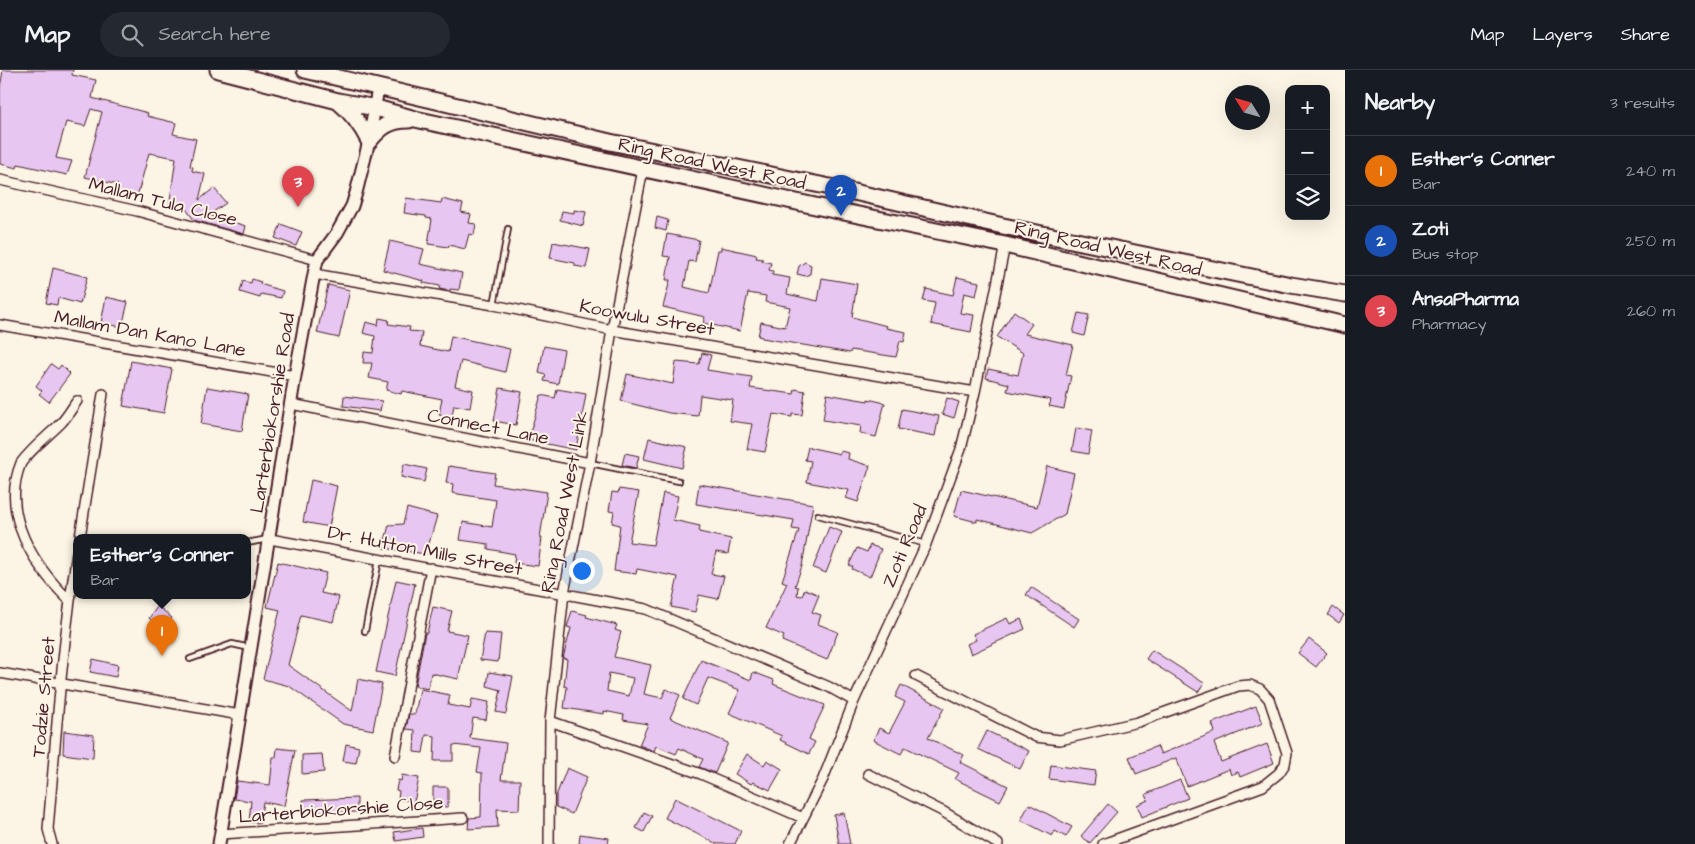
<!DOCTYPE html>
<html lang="en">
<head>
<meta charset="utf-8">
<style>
  :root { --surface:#171b24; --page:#242831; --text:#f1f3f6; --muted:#9ea1a6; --line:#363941; --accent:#7c3aed }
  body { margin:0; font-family:"Architects Daughter",sans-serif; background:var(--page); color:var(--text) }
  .controls { position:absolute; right:15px; top:15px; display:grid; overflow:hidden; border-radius:10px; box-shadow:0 5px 20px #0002 }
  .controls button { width:45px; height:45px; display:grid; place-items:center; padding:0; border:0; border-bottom:1px solid var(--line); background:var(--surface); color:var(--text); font:25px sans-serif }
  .compass { position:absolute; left:1225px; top:15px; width:45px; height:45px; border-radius:50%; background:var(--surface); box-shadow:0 5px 20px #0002; rotate:307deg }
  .you { position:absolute; left:581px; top:500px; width:18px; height:18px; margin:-12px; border:4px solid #fff; border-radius:50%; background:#1a73e8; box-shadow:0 0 0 8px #1a73e833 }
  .badge { display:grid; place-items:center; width:32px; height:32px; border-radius:50%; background:var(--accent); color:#fff; font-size:16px; font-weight:700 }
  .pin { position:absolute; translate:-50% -41px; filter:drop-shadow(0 1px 2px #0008) }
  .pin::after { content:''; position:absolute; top:26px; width:18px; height:15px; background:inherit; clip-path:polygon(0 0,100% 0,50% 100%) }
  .popup { position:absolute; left:73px; top:464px; width:178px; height:65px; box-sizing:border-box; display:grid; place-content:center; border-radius:10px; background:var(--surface); filter:drop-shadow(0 1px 4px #0005); font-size:16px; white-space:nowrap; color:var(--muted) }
  .popup b { font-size:19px; color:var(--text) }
  .popup::after { content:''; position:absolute; left:50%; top:100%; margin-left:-10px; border:10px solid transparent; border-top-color:var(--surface) }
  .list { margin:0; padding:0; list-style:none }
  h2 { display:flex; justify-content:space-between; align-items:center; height:65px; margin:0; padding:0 20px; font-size:21px }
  h2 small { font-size:16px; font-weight:400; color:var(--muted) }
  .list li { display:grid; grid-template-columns:32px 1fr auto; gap:15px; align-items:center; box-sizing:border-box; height:70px; padding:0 20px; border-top:1px solid var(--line) }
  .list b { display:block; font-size:19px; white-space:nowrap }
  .list p { margin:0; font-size:16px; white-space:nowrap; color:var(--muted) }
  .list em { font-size:16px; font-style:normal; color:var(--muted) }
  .icon { flex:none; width:28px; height:28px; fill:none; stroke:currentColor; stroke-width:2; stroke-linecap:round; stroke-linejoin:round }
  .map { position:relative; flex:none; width:1345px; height:774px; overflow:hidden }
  header { display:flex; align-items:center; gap:30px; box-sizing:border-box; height:70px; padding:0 25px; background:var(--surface); border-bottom:1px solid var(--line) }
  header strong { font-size:24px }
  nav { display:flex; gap:28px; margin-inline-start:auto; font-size:18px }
  .search { width:350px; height:45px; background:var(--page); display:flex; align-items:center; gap:12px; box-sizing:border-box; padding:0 18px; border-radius:28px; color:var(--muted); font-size:19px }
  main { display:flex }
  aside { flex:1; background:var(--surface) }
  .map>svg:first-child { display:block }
</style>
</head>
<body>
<header>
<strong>Map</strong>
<div class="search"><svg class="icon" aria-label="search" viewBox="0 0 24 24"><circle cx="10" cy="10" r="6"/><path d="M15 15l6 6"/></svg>Search here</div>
<nav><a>Map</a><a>Layers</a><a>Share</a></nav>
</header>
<main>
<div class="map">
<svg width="1345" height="774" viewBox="0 0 1345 774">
  <rect width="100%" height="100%" fill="#fcf5e5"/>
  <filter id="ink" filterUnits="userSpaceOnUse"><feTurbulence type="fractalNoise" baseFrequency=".02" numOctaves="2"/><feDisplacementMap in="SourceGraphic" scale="10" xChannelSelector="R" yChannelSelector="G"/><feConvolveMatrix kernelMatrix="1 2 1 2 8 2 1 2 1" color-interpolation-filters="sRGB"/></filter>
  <g filter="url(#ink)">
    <path fill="#e7c6f2" stroke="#4a1f2b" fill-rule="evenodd" d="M3,0h70l-1,5 24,5 -4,18 56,15 -1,3 29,7 -3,11 23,5 -6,27 3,1 -1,4 13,3 -6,26 15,-12 12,15 -17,12 37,11 -2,8 -50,-14 -8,-11 -17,-2 7,-49 -27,-5 -12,44 -21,-5 2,-7 -33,-8 17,-65 -11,-3 -6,17 -19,-4 -10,36 16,3 -5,14 -49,-11 -1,4 -17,-4v-76z
      M406,128l35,5 1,-4 21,5 -2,8 10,2 -2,9 7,1 -2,11 -5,-1 -4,15 -16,-4 -1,2 -20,-3 4,-25 -6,-1v-2l-22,-3z
      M574,140l12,2 -3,14 -23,-6 2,-9 12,2z
      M657,147l11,3 -2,11 -11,-3z
      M281,154l21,8 -6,14 -21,-8z
      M667,164l32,6 -4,22 -6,-1 -5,26 25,6 9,-43h3v-3l36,8 -1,3 7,1 -1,2 9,2 -2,7 4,1 -1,4 18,3 -3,16 31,7 4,-23 35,6 -5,33 35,9 -1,2 20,4 -2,10 -4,-1 -4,16 -45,-7 -1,3 -88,-15v-1l-4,-1 3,-14 24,5 5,-20 -25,-5 1,-6 -18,-3 -8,38 -37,-8 2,-6 -42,-10 7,-27h-4l4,-23 -7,-1z
      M390,171l34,8 -4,15 42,9 -3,17 -9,-1v2l-11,-2 1,-3 -17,-3 1,-2 -41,-11z
      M553,172l37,7 -4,19 -11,-2v-3l-25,-5z
      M805,192l6,3 -1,9 -5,2 -8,-2 2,-8z
      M53,198l34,9 -7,27 -22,-6 -1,7 -11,-2z
      M957,207l22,5 -3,14 -12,-3 -4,20 14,2 -3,17 -40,-8 4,-21 -12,-2 3,-12 27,6z
      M252,209l9,3 -1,2 23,7 -2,7 -20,-4 -1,4 -20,-6 3,-11 8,2z
      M328,215l22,5 -11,48 -22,-5z
      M106,227l22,5 -6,25 -21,-4z
      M1014,241l18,13 -7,10 48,11 -7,30 5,1 -7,33 -15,-3 2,-6 -44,-9 2,-7 -23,-6 2,-9 30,6 5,-22 -26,-16z
      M1078,243l11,2 -5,21 -11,-3z
      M379,248l10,2 -1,4 22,3 -1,4 13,1 -2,14 28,6 3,-16 59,13 -5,23 -44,-11 -6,25 18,4 -3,18 -16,-3 -2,11 -13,-2 3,-15 -40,-8 -1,3 -15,-4 2,-8 -19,-4 3,-15h-9l1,-11 9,1 2,-17 -12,-3 3,-11 12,3z
      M544,276l20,4 -6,34 -14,-3 2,-6 -7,-2z
      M702,283l9,2 -4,15 45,7 -2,11 44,6 1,-5 10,2 -3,24 -10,-1v3l-19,-3 -8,38 -18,-3 5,-25 -22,-3 3,-21 -33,-5 -2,21 -29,-3 -48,-12 6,-27 46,10 3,-22 23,2z
      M131,291l41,8 -8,44 -41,-7z
      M51,294l7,5 3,-4 9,9 -21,28 -10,-8 3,-3 -6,-5z
      M207,317l41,7 -6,37 -41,-7z
      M500,318l22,4 -6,33 -22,-4z
      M557,319l29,5 -10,56 -48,-10 13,-45 14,3z
      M827,324l41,7v-2l17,4 -9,34 -16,-4 1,-7 -38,-6z
      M344,326l38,5 -2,10 -37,-5z
      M947,328l12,4 -5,16 -12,-4z
      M902,339l37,7 -4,20 -37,-7z
      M1076,358l16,3 -4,23 -16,-3z
      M649,368l38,9 -5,21 -38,-9z
      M808,377l32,7v-3l9,2 -1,6 22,7 -12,36 -12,-4 3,-8 -42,-8 4,-21 -6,-1z
      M625,383l14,3 -3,12 -14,-3z
      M404,394l23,5 -3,13 -23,-5z
      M449,396l46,7 -2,11 54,8 -7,46h2l-4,28 -24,-3 1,-9 -27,-5v-5l-28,-4 3,-18 29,5 4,-27 -44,-7 1,-9 -7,-1z
      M1047,396l27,7 -9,41 -33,19 -55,-14v3l-23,-6 7,-26 76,17z
      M311,410l26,6 -8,41 -26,-5z
      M699,414l114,20 -11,62 -7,20 3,1 -1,8 5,1 3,-7 14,6 -7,17 9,3 -3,9 20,8 -11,28 -45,-19 2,-5 -18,-8 21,-45 -5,-2 17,-51 -7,-1 2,-9 -98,-16z
      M619,419l20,3 -10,50 24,3 10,-52 15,3 -5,24 27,6 -1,6 32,7 -3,15 -12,-2 -5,22 13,2 -6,23 -19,-4 -4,17 -24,-5 7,-30 -41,-8 -1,5 -22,-3 6,-46 -8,-2 2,-11 -5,-1 3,-19 6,1z
      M407,438l30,8 -11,38 -43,-6 6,-23 14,-1z
      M829,457l13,5 -16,41 -13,-5z
      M870,475l11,4 -11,28 -18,-8 1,-2 -4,-2 8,-17 10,4z
      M278,492l48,11 -5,20 18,4 -6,25 -32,-7 -13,50 64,46 6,-32 24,5 -9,46 -30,-6 -54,-38 -26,-7 17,-69 -13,-3z
      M396,510l19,4 -20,92 -19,-4z
      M1031,517l48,32 -5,8 -48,-32z
      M158,536l14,12 -9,11 -14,-11z
      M433,537l19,4 -5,20 21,4 -10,44 -27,-6 -3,16 -13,-3 10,-53h2z
      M1333,537l11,8 -5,8 -11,-8z
      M572,541l15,4 -1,2 31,8 -2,5 6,2 -7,25 37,8 -7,29 18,4 4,-9 14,6 -10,23 58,25 -13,30 -16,-6 4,-8 -24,-11 -3,6 -20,-8 -2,5 -15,-6 9,-21 -25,-4 1,-5 -20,-4v3l-40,-6 3,-21 -3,-1 3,-27 -4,-1 8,-30 -4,-1zM609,603l24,5 -4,18 -22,-5z
      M1007,548l3,6 11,-5 4,10 -54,25 -4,-10 9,-4 -3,-6z
      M485,563l16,1 -3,28 -18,-2z
      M1309,569l18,14 -11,14 -18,-14z
      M1152,580l52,33 -6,9 -52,-33z
      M93,589l25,6 -2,12 -26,-5z
      M701,590l50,20 2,-8 21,8 -1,4 52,21 -16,34 6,3 -6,12 -29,-14 2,-4 -53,-23 11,-23 -32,-12 -12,27 -13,-6z
      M489,602l24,4 -7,38 -10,-2 5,-22 -14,-4z
      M901,615l43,23 -16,30 36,17 -4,7 48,24 -8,15 -45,-22 4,-6 -54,-26 -4,7 -28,-14 6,-12 10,5 16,-31 -10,-5z
      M420,619l30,6 -2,10 22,4 2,-10 17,3 -3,18 -13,-2 -3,20 36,5 -5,37h19l-1,30 -22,-1 1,18 -30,2 1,-11 12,-1 1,-44 -5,-1 4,-24 -28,-3v16h-19l1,-25 -9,-1 -3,18 -9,-1 1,-22 -9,-1 3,-15h6z
      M1256,636l7,17 -49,20 7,19 46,-18 7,19 -34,14 -2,-5 -7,3 -2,-6 -42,17 -11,-28 -40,16 -7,-17 28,-11 4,8 54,-22 -3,-9z
      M64,661l30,4 -1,23 -30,-4z
      M987,661l42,20 -9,18 -42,-20z
      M346,674l13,3 -3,16 -13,-2z
      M277,678l18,2 -11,56 -21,-4 -3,21 -11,-1 2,-21 -17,-2 3,-18 33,4 3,-28h3z
      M322,684l2,18 -22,2v-19z
      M747,684l17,11 3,-5 15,9 -12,21 -17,-8 -2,2 -16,-10z
      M1051,695l45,6 -2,14 -45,-6z
      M567,698l20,9 -15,37 -16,-7v-11z
      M402,705l17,3 -5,24 -16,-3 1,-8 -3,-1 2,-10 3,1z
      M1180,710l8,18 -46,19 -5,-12 11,-5 -2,-6z
      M433,717h15v20l-15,-1z
      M357,728v14l-54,1v-13z
      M675,728l66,33 -6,13h-18l-52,-26z
      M1029,734l43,23 -6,10 -11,-6 -3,5 -31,-16z
      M1108,734l9,8 -27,31 -9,-7z
      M644,742l8,4 -8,16 -8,-4z
      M844,743l6,31h-11l-5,-29z
      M422,758l1,9 -27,4 -2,-9z
      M580,764l29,4 -1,6h-29z"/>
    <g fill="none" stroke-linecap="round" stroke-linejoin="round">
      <g stroke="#4a1f2b" stroke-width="8">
        <path id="service" d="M494,235l14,-76
          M590,393l89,18
          M818,445l108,29
          M247,473l21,-4
          M365,561l14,-71
          M190,589l42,-15 18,4"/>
      </g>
      <g stroke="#4a1f2b" stroke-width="12">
        <path id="minor" d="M0,110l137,31 180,49
          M314,204l180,31 118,25 363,62
          M0,255l295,51
          M291,334l299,59
          M80,467l23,-143
          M270,469l376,70 183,78 25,14
          M69,530c-35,-34 -69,-86 -48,-137 11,-15 27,-27 40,-40 6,-6 11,-15 16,-22
          M0,603l240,42
          M916,606l120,61 24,3 78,-18 100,-36 12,-1 10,4 9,10 18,54 -2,11 -6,9 -16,13 -160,58
          M550,651l151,53 102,44
          M395,686l36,-188
          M868,704l74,37 56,33
          M221,764l242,-16
          M52,774l-4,-15c8,-92 14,-184 29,-276
          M549,774l1,-123 14,-128 26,-130 22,-133 31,-161
          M790,774l33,-65 31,-78 72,-157 25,-68 10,-27 14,-57 30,-147"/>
      </g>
      <g stroke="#4a1f2b" stroke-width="15">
        <path id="tertiary" d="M219,774l76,-468 19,-102 3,-14 20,-27 15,-27 4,-13 13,-52 9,-53"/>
      </g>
      <g stroke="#4a1f2b" stroke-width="19">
        <path id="primary" d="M218,0l120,31 38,7 39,11 414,90 176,36 340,80
          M305,0l305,72 235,48 158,36 288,59 54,9
          M339,32c13,11 22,23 30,39 12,-14 20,-21 40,-21"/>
      </g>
      <use href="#service" stroke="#fcf5e5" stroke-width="4.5"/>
      <use href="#minor" stroke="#fcf5e5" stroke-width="9"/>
      <use href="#tertiary" stroke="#fcf5e5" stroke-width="11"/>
      <use href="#primary" stroke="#fcf5e5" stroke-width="15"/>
    </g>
  </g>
  <g text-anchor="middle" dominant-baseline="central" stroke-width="4" stroke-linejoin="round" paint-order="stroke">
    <g font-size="19" fill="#4a1f2b" stroke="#fcf5e5">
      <text transform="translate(712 94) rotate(12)">Ring Road West Road</text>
      <text transform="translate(163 132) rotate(14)">Mallam Tula Close</text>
      <text transform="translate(1108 179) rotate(13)">Ring Road West Road</text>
      <text transform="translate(647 248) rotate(10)">Koowulu Street</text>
      <text transform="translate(150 264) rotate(10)">Mallam Dan Kano Lane</text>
      <text transform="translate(273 343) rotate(-81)">Larterbiokorshie Road</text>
      <text transform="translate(488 357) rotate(11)">Connect Lane</text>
      <text transform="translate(565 432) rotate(-79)">Ring Road West Link</text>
      <text transform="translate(905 476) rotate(-67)">Zoti Road</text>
      <text transform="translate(425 481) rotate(11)">Dr. Hutton Mills Street</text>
      <text transform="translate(44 627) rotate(-85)">Todzie Street</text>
      <text transform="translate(341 740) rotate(-4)">Larterbiokorshie Close</text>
    </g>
  </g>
</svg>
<div class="controls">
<button>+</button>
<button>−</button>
<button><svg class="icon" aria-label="layers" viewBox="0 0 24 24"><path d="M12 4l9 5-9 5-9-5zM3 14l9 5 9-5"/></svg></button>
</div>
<svg class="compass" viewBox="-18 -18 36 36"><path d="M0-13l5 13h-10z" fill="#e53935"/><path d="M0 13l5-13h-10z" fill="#9ea1a6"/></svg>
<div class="you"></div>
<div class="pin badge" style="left:162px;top:586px;background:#e8710a">1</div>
<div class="popup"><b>Esther's Conner</b>Bar</div>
<div class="pin badge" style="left:841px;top:146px;background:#1a4fb4">2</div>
<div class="pin badge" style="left:298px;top:137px;background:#e0444e">3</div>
</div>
<aside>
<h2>Nearby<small>3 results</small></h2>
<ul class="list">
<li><span class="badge" style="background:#e8710a">1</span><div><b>Esther's Conner</b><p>Bar</p></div><em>240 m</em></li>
<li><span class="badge" style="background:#1a4fb4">2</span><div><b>Zoti</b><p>Bus stop</p></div><em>250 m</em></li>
<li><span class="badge" style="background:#e0444e">3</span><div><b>AnsaPharma</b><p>Pharmacy</p></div><em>260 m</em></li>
</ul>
</aside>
</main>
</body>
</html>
